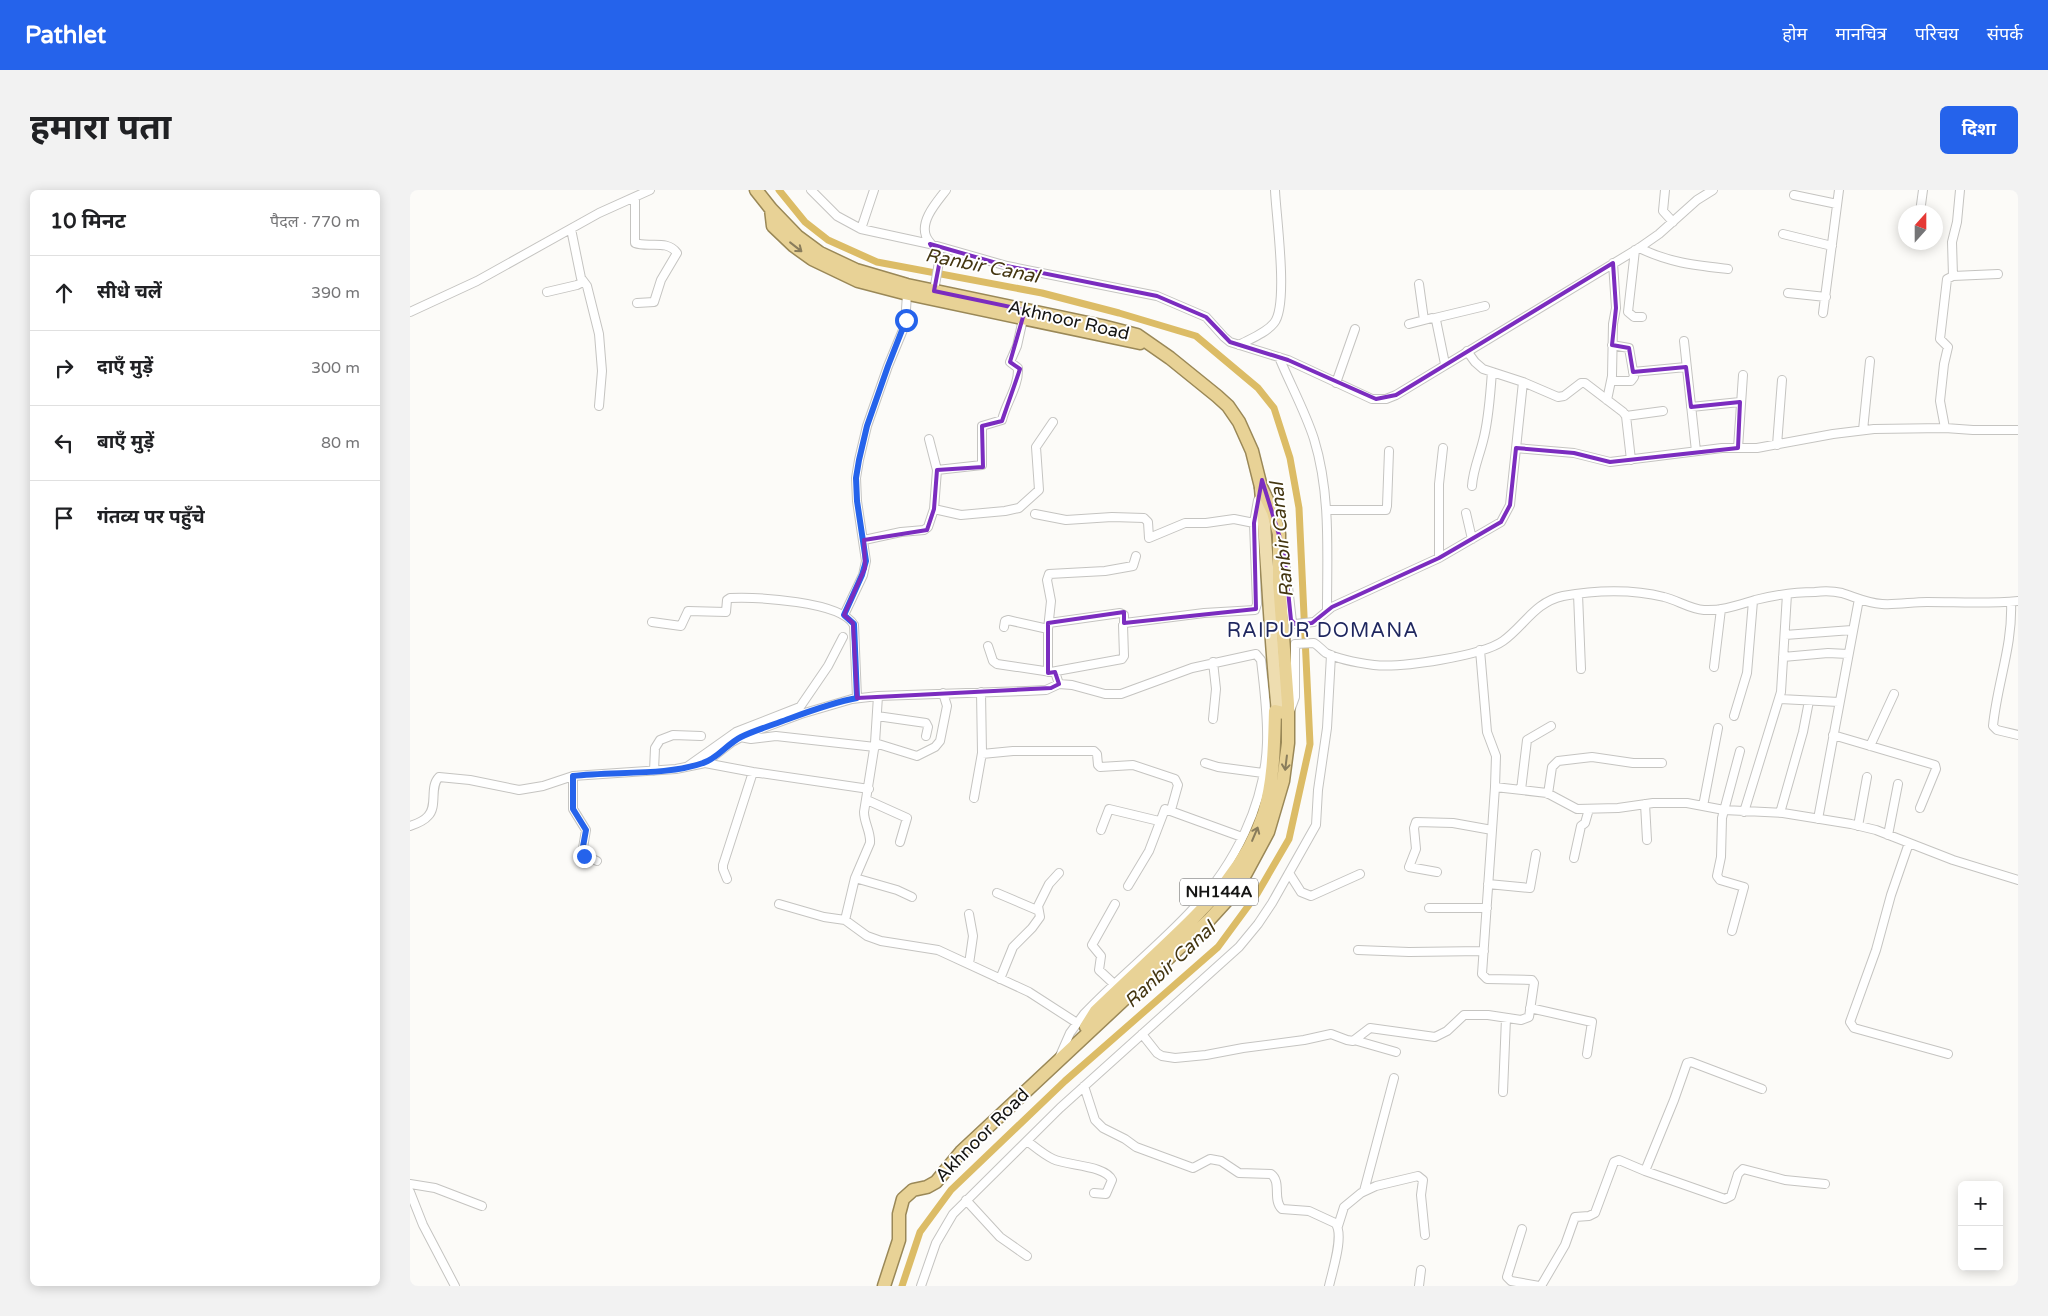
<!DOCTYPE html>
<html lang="hi">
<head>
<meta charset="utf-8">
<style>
  :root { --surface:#fff; --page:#f2f2f2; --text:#202124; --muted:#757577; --line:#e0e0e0; --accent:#2563eb }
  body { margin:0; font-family:"Varela Round","Noto Sans Devanagari",sans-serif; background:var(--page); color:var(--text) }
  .controls { position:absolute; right:15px; bottom:15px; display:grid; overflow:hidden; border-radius:8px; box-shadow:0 2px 12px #0003 }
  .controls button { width:45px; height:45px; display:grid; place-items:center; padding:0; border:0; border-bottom:1px solid var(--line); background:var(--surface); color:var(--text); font:25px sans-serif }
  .compass { position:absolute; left:1488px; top:15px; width:45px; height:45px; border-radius:50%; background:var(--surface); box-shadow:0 2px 12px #0003; rotate:21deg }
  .stop { position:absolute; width:15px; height:15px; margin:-11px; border:4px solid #2563eb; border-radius:50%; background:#fff }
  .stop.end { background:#2563eb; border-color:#fff; box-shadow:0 1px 5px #0008 }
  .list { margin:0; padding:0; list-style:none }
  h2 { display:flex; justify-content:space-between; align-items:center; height:65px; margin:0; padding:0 20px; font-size:21px }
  h2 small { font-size:16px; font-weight:400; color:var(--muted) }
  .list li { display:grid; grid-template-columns:32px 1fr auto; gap:15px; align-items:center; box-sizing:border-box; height:75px; padding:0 20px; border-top:1px solid var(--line) }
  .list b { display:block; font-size:19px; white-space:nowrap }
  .list em { font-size:16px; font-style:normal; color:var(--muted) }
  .icon { flex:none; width:28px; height:28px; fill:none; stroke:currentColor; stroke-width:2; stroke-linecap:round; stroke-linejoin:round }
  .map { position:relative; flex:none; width:1608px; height:1096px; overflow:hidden; border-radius:8px }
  header { display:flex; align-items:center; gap:30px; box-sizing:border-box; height:70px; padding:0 25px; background:var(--accent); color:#fff }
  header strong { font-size:24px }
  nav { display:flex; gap:28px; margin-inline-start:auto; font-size:18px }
  .intro { display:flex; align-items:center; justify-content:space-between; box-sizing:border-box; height:120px; padding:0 30px }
  h1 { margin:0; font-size:35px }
  .button { padding:12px 22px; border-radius:8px; background:var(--accent); color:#fff; font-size:18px; font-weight:700 }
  main { display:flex; gap:30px; padding:0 30px }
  aside { flex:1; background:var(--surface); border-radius:8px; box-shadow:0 2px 12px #0003 }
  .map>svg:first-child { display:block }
</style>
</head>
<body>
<header>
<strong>Pathlet</strong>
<nav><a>होम</a><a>मानचित्र</a><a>परिचय</a><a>संपर्क</a></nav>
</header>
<div class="intro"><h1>हमारा पता</h1><a class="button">दिशा</a></div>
<main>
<aside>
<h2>10 मिनट<small>पैदल · 770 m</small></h2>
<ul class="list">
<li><svg class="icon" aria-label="ahead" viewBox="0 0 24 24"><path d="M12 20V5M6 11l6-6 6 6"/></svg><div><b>सीधे चलें</b></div><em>390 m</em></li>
<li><svg class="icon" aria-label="right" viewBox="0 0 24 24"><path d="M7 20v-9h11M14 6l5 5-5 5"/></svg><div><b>दाएँ मुड़ें</b></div><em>300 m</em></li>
<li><svg class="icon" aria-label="left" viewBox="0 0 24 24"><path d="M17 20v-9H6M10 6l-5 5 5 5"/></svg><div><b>बाएँ मुड़ें</b></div><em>80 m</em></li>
<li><svg class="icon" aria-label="arrive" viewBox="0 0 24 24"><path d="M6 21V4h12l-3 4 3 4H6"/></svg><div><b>गंतव्य पर पहुँचे</b></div></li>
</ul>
</aside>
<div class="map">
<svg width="1608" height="1096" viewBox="0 0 1608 1096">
  <rect width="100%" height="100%" fill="#fcfbf8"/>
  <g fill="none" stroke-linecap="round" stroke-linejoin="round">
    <path stroke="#dcbc66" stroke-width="7" d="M369,0l26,32 23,18 49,22 165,31 77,20 77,23 62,52 16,20 16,50 9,50 11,236 -21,95 -32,55 -39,53 -153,134 -114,109 -31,42 -18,54"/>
    <g stroke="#c5c4c1" stroke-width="10">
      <path id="minor" d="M401,0l26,26 24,13 69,15 77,22 150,30 49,21 18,20 6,5 58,18 84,39h14l10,-4 243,-147 20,-14 38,-34 16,-10
        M1255,0l-2,21 10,11
        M1384,5l43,9
        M225,7v46c13,5 32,-4 42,10l-16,27 -7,22 -17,1
        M1510,22l3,-22
        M161,39l10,49 6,8 12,48 3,37 -3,35
        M451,39l13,-39
        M1373,44l49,12
        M1514,52v2
        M1229,58c32,15 54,17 89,21
        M1225,60l-7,62 6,5h8
        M1543,86l-1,-34 5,-20 3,-32
        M1009,94l5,36
        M524,101l6,-35c-3,-8 -11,-12 -14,-20 -6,-16 11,-34 20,-46
        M137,102l30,-7 6,-3
        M1378,103l38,4
        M0,122l67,-31 122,-68 51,-23
        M1413,123l16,-123
        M1025,128l50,-12
        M999,134l23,-6 4,2 9,44
        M1274,151l12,110
        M829,155c11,-6 27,-12 35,-22 15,-18 2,-107 1,-133
        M1057,161l8,11 8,7 40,13 35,15 6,-1 17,-13h4l38,29 3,4 5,44
        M869,167c11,27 26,54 35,82 17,55 13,114 13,172
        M1223,182l53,-5
        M1201,191h20l3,-4 -5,-29 -17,-3
        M926,193l19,-54
        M1197,210l5,-24 1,-52 3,-16 -3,-45
        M1281,217l49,-5
        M1216,226l37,-5
        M1535,238l-5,-27 4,-37 4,-17 -8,-8 7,-60 6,-3 45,-2
        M1453,240l7,-69
        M1367,255l5,-65
        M1106,258l58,5 36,9 112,-14h35l76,-14 41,-5 71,-1 28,2h45
        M1328,258l5,-73
        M527,280l45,-5v-39l20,-6c4,-17 17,-34 16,-52l-8,-6 7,-16 6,-27
        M1062,296c1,-16 7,-29 11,-45 6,-22 7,-46 9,-69
        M524,319l27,6 44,-4 14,-3 20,-18 -3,-43 17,-25
        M917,320h59l1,-4 2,-55
        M1056,323l6,26
        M625,324l31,6 46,-3 32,1 4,4 1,16 36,-15h21l28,-4 20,4
        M454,350l37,-8 23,-2 4,-3 6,-18 3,-39 -8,-31
        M874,361l8,71 3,2 19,-2 18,-15 107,-49 62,-36 9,-17 13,-123
        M1029,368v-74l4,-36
        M1168,404l3,75
        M1601,412c2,43 -14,82 -18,124l4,4 21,5
        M434,425l19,-40 3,-14 -9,-60 -1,-23 3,-18 8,-34 21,-60 17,-41 2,-31
        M242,432l29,4 7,-15 38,1 1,-12 3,-2c26,-1 111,3 124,27l3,73
        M639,433l71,-10 4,2v8
        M594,437l1,-6 3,-1 40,9
        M1375,445l67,-5
        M578,456l5,15 4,3 54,8 71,-13 2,-3 -1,-31 2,-2 79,-10 51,-3 2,-6 -3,-81 4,-23
        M1070,460l7,82 9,24 -1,31 52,6 30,16 41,-1 35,-5h34l37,7 59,3 68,11 25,6 77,30 65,20
        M1373,467l45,-4 20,1
        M803,472l3,27 -3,30
        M1304,477l7,-58
        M638,482v-43l3,-28 -4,-21 2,-6 56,-3 28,-5 3,-10
        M645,482l4,12 13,1 33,9h16l71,-26 64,-14 5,6c3,27 7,55 6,83 -2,61 -32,121 -74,166 -34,37 -74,68 -109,105l-14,19 -11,25
        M1370,509l59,3
        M880,521l5,-14v-53l19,-1c5,3 8,7 12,10 14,7 33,10 48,12 27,3 108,-9 129,-24 21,-15 32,-39 60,-45 32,-6 70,-7 101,1 13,3 26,12 40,13 18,1 34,-5 51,-10 20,-5 40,-8 60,-8 9,-1 18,-1 27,1 13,4 25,10 40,11 15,1 30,-2 45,-2 31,0 61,2 91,-1
        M467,526l49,7 2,4 -2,9
        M1324,526l13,-43 6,-72
        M1423,545l102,30 1,4 -16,39
        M330,547l11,2 25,-3 99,11
        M465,553l42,13 18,-9 5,-6 7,-35 -4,-13
        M1460,556l24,-52
        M572,564l31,-3h81l3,3 1,11 2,2 33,-2 42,14 3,6 -7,25
        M295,573l48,9 116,17
        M795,573l13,4 45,6
        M278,576l48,-34 64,-25 28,-41 15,-29
        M244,581l1,-23 5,-8 13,-5 28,1
        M163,586v33l13,21 -4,24 15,7
        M1111,600l6,-50 24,-14
        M1138,604l4,-27 6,-6 34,-4 41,6h29
        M564,608l8,-45 -1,-61
        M457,610l40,18 -7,24
        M1235,614l2,36
        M1293,616l15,-78
        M1334,622l37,-120 6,-98
        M1370,623l23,-81 6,-31
        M1408,629l41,-220
        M0,636c6,-2 14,-5 18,-10 10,-10 1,-29 11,-39l31,3 49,10 24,-4 30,-10 103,-7 29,-6 27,-21 15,-8 54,-20 51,-15 26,-3 148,-5 20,-1 13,-6
        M1448,636l9,-49
        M691,640l8,-21 50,12
        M1478,645l10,-51
        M1499,653l-18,52 -15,55 -26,72 4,6 94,26
        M1164,668l7,-32 4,-3 4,-14
        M1027,682l-28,-5 7,-18 -2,-21 2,-6 37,1 39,7
        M879,683l12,19 10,4 49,-22
        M445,688l42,12 15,7
        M317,689l-4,-10v-4l30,-93
        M1078,694l42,4 6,-34
        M718,696l21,-35 16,-42 77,28
        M587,703l40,17
        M369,714l45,13 21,3 22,16 14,5 57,9 91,42 48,31
        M1019,718h58
        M559,724l4,22 -4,28
        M435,730l10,-42 15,-35c1,-11 -6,-20 -6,-31l11,-69 3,-47
        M1322,741l12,-44 -24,-7 -3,-4 4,-19 1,-39 18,-67
        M948,760l51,2 75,-1
        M590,789l13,-32 19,-19 8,-11 -2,-11 11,-22 10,-11
        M704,794l-15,-14 2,-14 -9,-11 23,-41
        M1120,818l62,14 -5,32
        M732,844l15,19 5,3 13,2 31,-3 37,-7 61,-8 27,-6 16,6 6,1 17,-13 65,9 12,-6 17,-16h24l33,5 8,-3 5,-34 -2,-3 -45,-1 -5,-5 13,-187
        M944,850l42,12
        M674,896l11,34 8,8 22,11 11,8 57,21 17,-9 11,2 18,12 32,1c11,8 1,26 11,35l27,2 26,12c10,11 -3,49 -6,63
        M1093,902l3,-74
        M617,951c8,6 17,14 26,18 15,7 52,6 59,21l-6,14 -12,-1
        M1235,981l80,28 6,-3 7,-22 5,-5 42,11 40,4
        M0,994l25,4 47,18
        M954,1001l30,-113
        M0,1002l13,33 32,61
        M556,1010l34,37 27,19
        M928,1036l6,-19 17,-14 15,-7 42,-10 5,4 -2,15 4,40
        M1112,1039l-15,48 4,4 28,5
        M511,1096l15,-43 17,-29 107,-106 179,-161 19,-23 14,-21 44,-78 2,-35 9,-62 4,-73
        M1009,1096l2,-16
        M1131,1096l24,-41 10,-28 14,-1 6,-3 19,-51 5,-2 26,11 29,-71 13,-37 4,-1 71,27"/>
    </g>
    <g stroke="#9a8857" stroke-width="15">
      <path id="primary" d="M851,298c7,74 9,149 17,224"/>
    </g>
    <g stroke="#9a8857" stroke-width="15">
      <path id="trunk" d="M346,0l15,19 26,27 23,17 36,17 51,15 195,41 35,9 33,23 47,38 11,10 11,16 13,29 9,36 12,25 6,22v48l9,122v39l-5,38 -15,51 -22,41 -16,24 -21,23 -248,232 -25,30 -9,5 -14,3 -10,9 -4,15v26l-15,46
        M361,19l2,17 21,20 18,13 46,22 46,12 236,50
        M676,837l10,-16c26,-25 52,-49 77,-73 39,-37 74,-73 91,-125 10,-33 10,-68 11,-102l13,3"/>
    </g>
    <use href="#minor" stroke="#fff" stroke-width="8"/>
    <use href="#primary" stroke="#eeddb0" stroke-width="12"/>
    <use href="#trunk" stroke="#e8d296" stroke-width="12"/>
  </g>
  <defs><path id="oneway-shaft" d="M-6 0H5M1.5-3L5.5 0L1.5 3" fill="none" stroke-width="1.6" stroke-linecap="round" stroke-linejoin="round" transform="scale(1.25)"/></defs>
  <g stroke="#897c5b">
    <use href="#oneway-shaft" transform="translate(386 57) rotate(38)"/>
    <use href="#oneway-shaft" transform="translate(876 573) rotate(97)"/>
    <use href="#oneway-shaft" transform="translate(845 644) rotate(-67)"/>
  </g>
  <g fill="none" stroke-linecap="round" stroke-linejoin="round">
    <path stroke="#2563eb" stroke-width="6" d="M174,666l-2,-4 4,-22 -13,-21v-33c39,-5 94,0 130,-13 14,-4 24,-19 38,-26 12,-6 26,-10 39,-15 25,-9 50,-19 77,-24l-3,-74 -10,-9 18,-40 4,-14 -9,-60 -1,-23 3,-18 8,-34 21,-60 18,-46"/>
  </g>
  <path fill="none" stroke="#7b2cbf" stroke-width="4" stroke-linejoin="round" d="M520,54l77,22 150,30 49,21 24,25 58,18 88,39 20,-4 217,-132 3,45 -4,37 17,3 4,24 53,-5 5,40 49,-5 -2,46 -128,14 -36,-9 -58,-5 -6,57 -9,17 -62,36 -107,49 -20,16 -17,1 -4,-4 -7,-69 -22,-71 -8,43 2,86 -132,14v-11l-76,11v50l7,-1 4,12 -8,4 -194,10 -4,-75 -9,-8 21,-47 -1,-28 63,-10 7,-21 3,-39 46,-3 -1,-41 20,-5 18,-52 -10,-7 15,-52 -91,-19 6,-31z"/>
  <g text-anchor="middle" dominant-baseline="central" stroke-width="4" stroke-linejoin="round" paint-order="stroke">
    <rect fill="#fff" stroke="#5a5a5a" stroke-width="1" x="770" y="688.5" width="78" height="27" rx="4"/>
    <g font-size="16" font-weight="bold" fill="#141413">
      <text x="809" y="702">NH144A</text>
    </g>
    <g font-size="18" fill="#141413" stroke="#fff">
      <text transform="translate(659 130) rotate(13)">Akhnoor Road</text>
      <text transform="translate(572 945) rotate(-45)">Akhnoor Road</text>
    </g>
    <g font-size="19" font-style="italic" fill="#443611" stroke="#fff">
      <text transform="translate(572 76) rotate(11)">Ranbir Canal</text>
      <text transform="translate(872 350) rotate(-95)">Ranbir Canal</text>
      <text transform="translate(760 775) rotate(-43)">Ranbir Canal</text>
    </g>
    <g font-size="20" letter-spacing="1" fill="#1f275f" stroke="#fff">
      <text x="913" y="441">RAIPUR DOMANA</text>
    </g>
  </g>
</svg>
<div class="controls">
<button>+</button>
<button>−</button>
</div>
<svg class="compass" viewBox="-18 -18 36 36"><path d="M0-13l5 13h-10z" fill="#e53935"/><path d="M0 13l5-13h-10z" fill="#757577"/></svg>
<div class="stop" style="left:496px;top:130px"></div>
<div class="stop end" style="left:174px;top:666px"></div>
</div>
</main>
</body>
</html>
